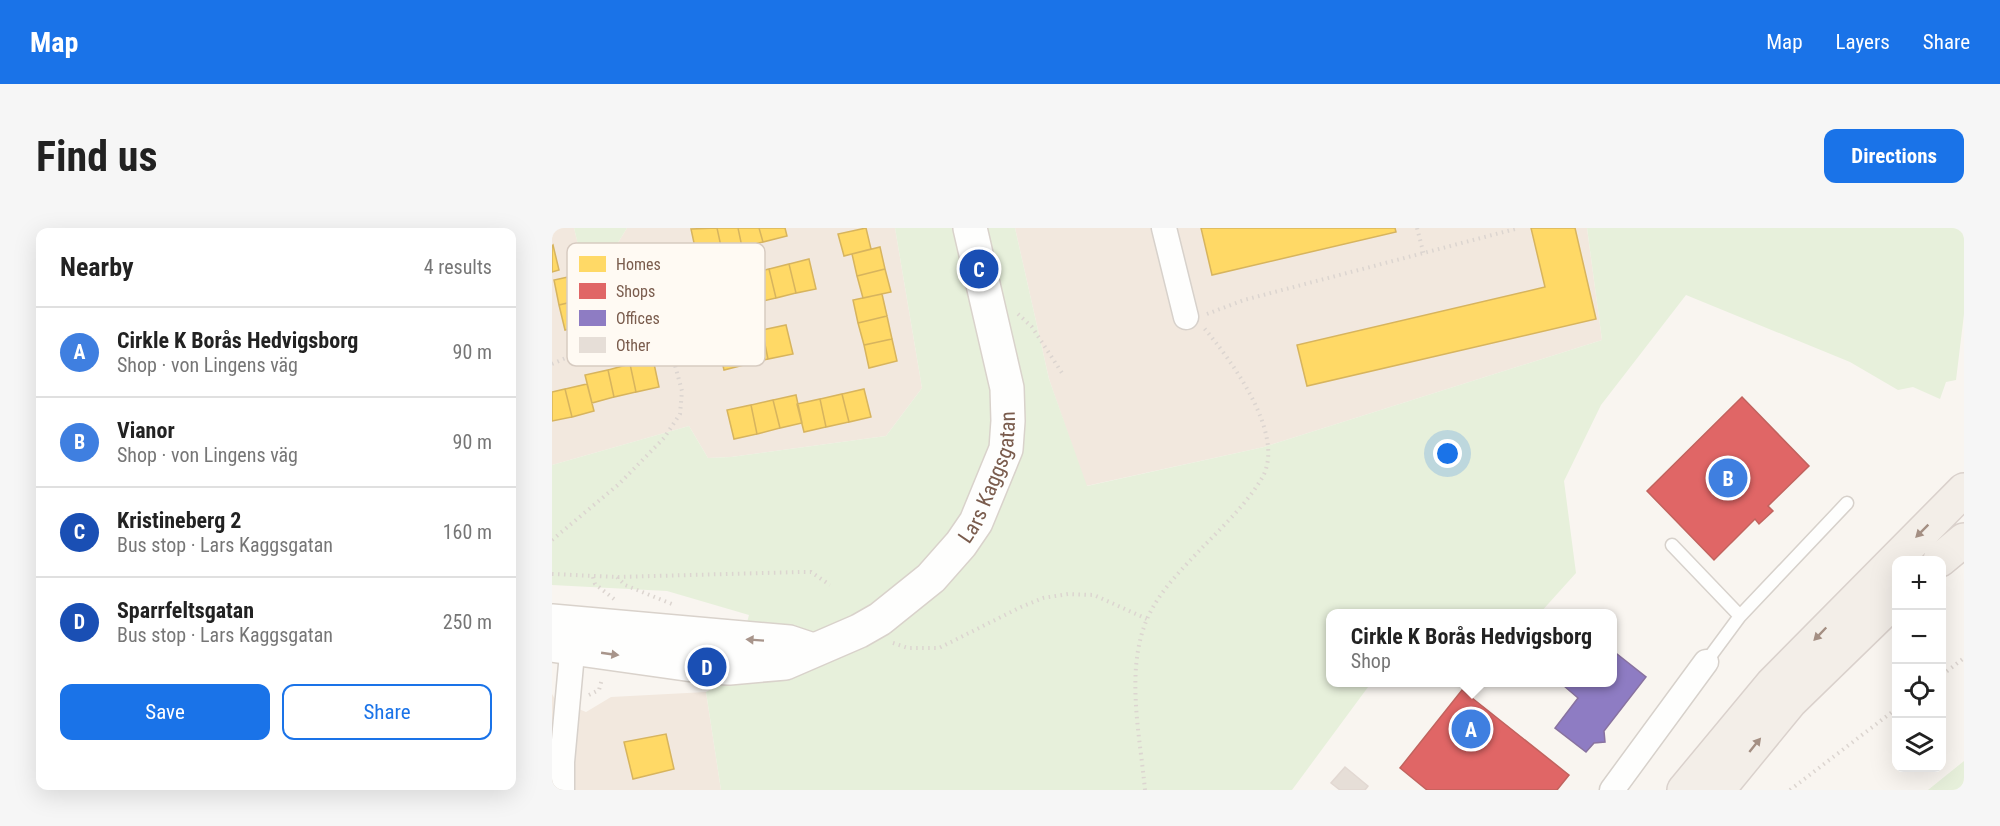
<!DOCTYPE html>
<html lang="en">
<head>
<meta charset="utf-8">
<style>
  :root { --surface:#fff; --page:#f6f6f6; --text:#222; --muted:#767676; --line:#e0e0e0; --accent:#1a73e8 }
  body { margin:0; font-family:"Roboto Condensed",sans-serif; background:var(--page); color:var(--text) }
  .controls { position:absolute; right:18px; bottom:18px; display:grid; overflow:hidden; border-radius:12px; box-shadow:0 6px 24px #0002 }
  .controls button { width:54px; height:54px; display:grid; place-items:center; padding:0; border:0; border-bottom:2px solid var(--line); background:var(--surface); color:var(--text); font:30px sans-serif }
  .you { position:absolute; left:896px; top:226px; width:21px; height:21px; margin:-15px; border:4px solid #fff; border-radius:50%; background:#1a73e8; box-shadow:0 0 0 9px #1a73e833 }
  .badge { display:grid; place-items:center; width:39px; height:39px; border-radius:50%; background:var(--accent); color:#fff; font-size:20px; font-weight:700 }
  .pin { position:absolute; translate:-50% -50%; border:3px solid #fff; box-shadow:0 2px 6px #0006 }
  .popup { position:absolute; left:774px; top:381px; width:291px; height:78px; box-sizing:border-box; display:grid; place-content:center; border-radius:12px; background:var(--surface); filter:drop-shadow(0 2px 4px #0005); font-size:20px; white-space:nowrap; color:var(--muted) }
  .popup b { font-size:22px; color:var(--text) }
  .popup::after { content:''; position:absolute; left:50%; top:100%; margin-left:-12px; border:12px solid transparent; border-top-color:var(--surface) }
  .list { margin:0; padding:0; list-style:none }
  h2 { display:flex; justify-content:space-between; align-items:center; height:78px; margin:0; padding:0 24px; font-size:26px }
  h2 small { font-size:20px; font-weight:400; color:var(--muted) }
  .list li { display:grid; grid-template-columns:39px 1fr auto; gap:18px; align-items:center; box-sizing:border-box; height:90px; padding:0 24px; border-top:2px solid var(--line) }
  .list b { display:block; font-size:22px; white-space:nowrap }
  .list p { margin:0; font-size:20px; white-space:nowrap; color:var(--muted) }
  .list em { font-size:20px; font-style:normal; color:var(--muted) }
  .actions { display:flex; gap:12px; padding:18px 24px }
  .actions a { flex:1; padding:14px 0; border:2px solid var(--accent); border-radius:12px; text-align:center; font-size:21px; color:var(--accent) }
  .actions .main { background:var(--accent); color:#fff }
  .icon { flex:none; width:33px; height:33px; fill:none; stroke:currentColor; stroke-width:2; stroke-linecap:round; stroke-linejoin:round }
  .map { position:relative; flex:none; width:1412px; height:562px; overflow:hidden; border-radius:12px }
  header { display:flex; align-items:center; gap:36px; box-sizing:border-box; height:84px; padding:0 30px; background:var(--accent); color:#fff }
  header strong { font-size:28px }
  nav { display:flex; gap:33px; margin-inline-start:auto; font-size:21px }
  .intro { display:flex; align-items:center; justify-content:space-between; box-sizing:border-box; height:144px; padding:0 36px }
  h1 { margin:0; font-size:42px }
  .button { padding:15px 27px; border-radius:12px; background:var(--accent); color:#fff; font-size:21px; font-weight:700 }
  main { display:flex; gap:36px; padding:0 36px }
  aside { flex:1; background:var(--surface); border-radius:12px; box-shadow:0 6px 24px #0002 }
  .map>svg:first-child { display:block }
</style>
</head>
<body>
<header>
<strong>Map</strong>
<nav><a>Map</a><a>Layers</a><a>Share</a></nav>
</header>
<div class="intro"><h1>Find us</h1><a class="button">Directions</a></div>
<main>
<aside>
<h2>Nearby<small>4 results</small></h2>
<ul class="list">
<li><span class="badge" style="background:#3f7fe0">A</span><div><b>Cirkle K Borås Hedvigsborg</b><p>Shop · von Lingens väg</p></div><em>90 m</em></li>
<li><span class="badge" style="background:#3f7fe0">B</span><div><b>Vianor</b><p>Shop · von Lingens väg</p></div><em>90 m</em></li>
<li><span class="badge" style="background:#1a4fb4">C</span><div><b>Kristineberg 2</b><p>Bus stop · Lars Kaggsgatan</p></div><em>160 m</em></li>
<li><span class="badge" style="background:#1a4fb4">D</span><div><b>Sparrfeltsgatan</b><p>Bus stop · Lars Kaggsgatan</p></div><em>250 m</em></li>
</ul>
<div class="actions"><a class="main">Save</a><a>Share</a></div>
</aside>
<div class="map">
<svg width="1412" height="562" viewBox="0 0 1412 562">
  <rect width="100%" height="100%" fill="#f9f5f0"/>
  <path fill="#f2e8de" d="M0,0h22l7,28 32,-5 14,-23h268l27,160 -36,48 -155,21 -23,1 -19,-32 -137,39z
    M463,0h572l15,112 -338,107 -178,39 -37,-107z
    M154,464l15,98h-169v-96l3,5 31,13 25,-15z"/>
  <path fill="#e7f0db" d="M22,0h53l-14,23 -32,6z
    M343,0h120l34,151 38,107 177,-39 338,-107 -15,-112h377v86l-8,66 -10,2 -6,17 -27,-12 -15,3 -48,-28 -164,-67 -85,110 -37,76 12,92 -36,40 -210,1v68l41,1 -79,107h-571l-15,-98 26,-14 17,-63 -82,-24 -115,-6v-120l137,-39 19,32 23,-1 155,-21 36,-48z
    M1412,533v29h-36z"/>
  <path fill="#ffd966" stroke="#d7b45e" stroke-width="1.5" d="M165,0l5,23 -25,6 -6,-28z
    M165,0h21l4,19 -20,4z
    M186,0h21l4,14 -21,5z
    M207,0h26l2,8 -24,6z
    M314,0l5,21 -27,7 -6,-22z
    M649,0h194l1,4 -184,43z
    M979,0h44l21,91 -289,67 -10,-41 248,-58z
    M1,17l6,25 -7,2v-26z
    M328,19l5,22 -28,7 -5,-22z
    M257,31l7,30 -20,4 -7,-29z
    M87,32l5,25 -29,7 -5,-25z
    M237,36l7,29 -20,5 -7,-29z
    M217,41l7,29 -21,5 -7,-29z
    M333,41l6,23 -28,6 -6,-22z
    M30,46l6,24 -29,7 -5,-25z
    M196,46l7,29 -20,5 -7,-29z
    M176,51l7,29 -24,6 -7,-29z
    M92,57l6,25 -29,7 -6,-25z
    M330,66l5,22 -29,7 -5,-23z
    M36,70l5,25 -28,7 -6,-25z
    M335,88l5,23 -28,6 -6,-22z
    M234,97l7,29 -25,5 -6,-29z
    M210,102l6,29 -20,5 -7,-29z
    M189,107l7,29 -24,6 -7,-30z
    M340,111l5,22 -28,7 -5,-23z
    M101,131l6,28 -23,5 -6,-28z
    M78,136l6,28 -22,5 -6,-27z
    M56,142l6,27 -22,6 -7,-28z
    M35,156l7,27 -22,6 -7,-28z
    M13,161l7,28 -20,4v-29z
    M312,161l7,28 -22,5 -7,-28z
    M290,166l7,28 -23,5 -6,-28z
    M244,167l6,28 -22,5 -7,-28z
    M268,171l6,28 -22,5 -7,-28z
    M221,172l7,28 -23,6 -6,-29z
    M199,177l6,29 -23,5 -7,-29z
    M114,506l8,35 -41,10 -9,-37z"/>
  <path fill="#e06666" stroke="#c1635e" stroke-width="1.5" d="M1190,169l67,69 -41,40 5,5 -14,13 -4,-5 -41,41 -67,-69z
    M910,462l107,85 -12,15h-130l-27,-22z"/>
  <path fill="#8e7cc3" stroke="#8872a0" stroke-width="1.5" d="M1060,422l34,27 -42,54 1,11 -11,1 -8,9 -31,-24 23,-30 -14,-12 3,-4h45z"/>
  <path fill="#e6ded7" stroke="#e2d8d2" stroke-width="1.5" d="M793,539l23,19 -3,4h-25l-9,-7z"/>
  <g fill="none" stroke-linecap="round" stroke-linejoin="round">
    <g stroke="#d7d1cb" stroke-width="15">
      <path id="lane" d="M1120,317l68,71
        M1154,434l34,-46 107,-113"/>
    </g>
    <g stroke="#d7d1cb" stroke-width="27">
      <path id="street" d="M612,0l22,89
        M10,562v-28l12,-130
        M1060,562l94,-128"/>
    </g>
    <g stroke="#d9d2cb" stroke-width="36">
      <g id="secondary">
        <path d="M0,393l237,21 24,8"/>
        <path id="s1" d="M0,417l155,22 22,1 56,-5 74,-32 21,-12 51,-41 30,-34 15,-22 30,-73 2,-28 -1,-33 -37,-160"/>
      </g>
    </g>
    <g stroke="#dad1cc" stroke-width="36">
      <path id="primary" d="M1388,332l24,-20
        M1132,562l88,-106 192,-194
        M1166,562l72,-88 106,-103"/>
    </g>
    <path stroke="#dcd5d0" stroke-width="4" stroke-dasharray="1.5 4.5" stroke-linecap="butt" d="M865,0l7,27
      M466,86l14,13 32,49
      M655,86l37,-14 275,-72
      M0,136l70,-31 69,-16
      M0,312l67,-56 45,-46 16,-24 2,-23 -18,-66
      M0,346l65,3 184,-5h10l19,13
      M41,349l2,7 19,15
      M65,349l8,8 47,19
      M341,415l15,5h31l82,-41 22,-9 25,-4 26,1 53,24
      M1390,447l22,-17
      M37,467l10,-5 3,-11
      M593,562c-5,-55 -20,-119 2,-171 12,-27 33,-48 53,-69 21,-22 46,-45 62,-72 25,-43 -31,-118 -58,-150
      M1238,562l106,-81"/>
    <use href="#lane" stroke="#fefefd" stroke-width="12"/>
    <use href="#street" stroke="#fefefd" stroke-width="24"/>
    <use href="#secondary" stroke="#fefefd" stroke-width="33"/>
    <use href="#primary" stroke="#f3eee8" stroke-width="33"/>
  </g>
  <defs><path id="oneway-solid" d="M-6-.8H1V-3.2L6.5 0L1 3.2V.8H-6Z" transform="scale(1.5)"/></defs>
  <g fill="#a48f83">
    <use href="#oneway-solid" transform="translate(1370 303) rotate(135)"/>
    <use href="#oneway-solid" transform="translate(1268 406) rotate(134)"/>
    <use href="#oneway-solid" transform="translate(1203 517) rotate(-51)"/>
  </g>
  <g fill="#a8958b">
    <use href="#oneway-solid" transform="translate(203 412) rotate(-176)"/>
    <use href="#oneway-solid" transform="translate(58 426) rotate(8)"/>
  </g>
  <g text-anchor="middle" dominant-baseline="central" stroke-width="6" stroke-linejoin="round" paint-order="stroke">
    <g font-size="21" fill="#7a5c4d" stroke="#fffaf3">
      <text stroke="none"><textPath href="#s1" startOffset="524">Lars Kaggsgatan</textPath></text>
    </g>
  </g>
  <rect x="15" y="15" width="198" height="123" rx="9" fill="#fffaf3" stroke="#d7cbc1" stroke-width="1.5"/>
  <rect x="27" y="28" width="27" height="16" fill="#ffd966"/>
  <rect x="27" y="55" width="27" height="16" fill="#e06666"/>
  <rect x="27" y="82" width="27" height="16" fill="#8e7cc3"/>
  <rect x="27" y="109" width="27" height="16" fill="#e6ded7"/>
  <g font-size="16" fill="#7a5c4d">
    <text x="64" y="42">Homes</text>
    <text x="64" y="69">Shops</text>
    <text x="64" y="96">Offices</text>
    <text x="64" y="123">Other</text>
  </g>
</svg>
<div class="controls">
<button>+</button>
<button>−</button>
<button><svg class="icon" aria-label="locate" viewBox="0 0 24 24"><circle cx="12" cy="12" r="6"/><path d="M12 2v4M12 18v4M2 12h4M18 12h4"/></svg></button>
<button><svg class="icon" aria-label="layers" viewBox="0 0 24 24"><path d="M12 4l9 5-9 5-9-5zM3 14l9 5 9-5"/></svg></button>
</div>
<div class="you"></div>
<div class="pin badge" style="left:919px;top:501px;background:#3f7fe0">A</div>
<div class="popup"><b>Cirkle K Borås Hedvigsborg</b>Shop</div>
<div class="pin badge" style="left:1176px;top:250px;background:#3f7fe0">B</div>
<div class="pin badge" style="left:427px;top:41px;background:#1a4fb4">C</div>
<div class="pin badge" style="left:155px;top:439px;background:#1a4fb4">D</div>
</div>
</main>
</body>
</html>
